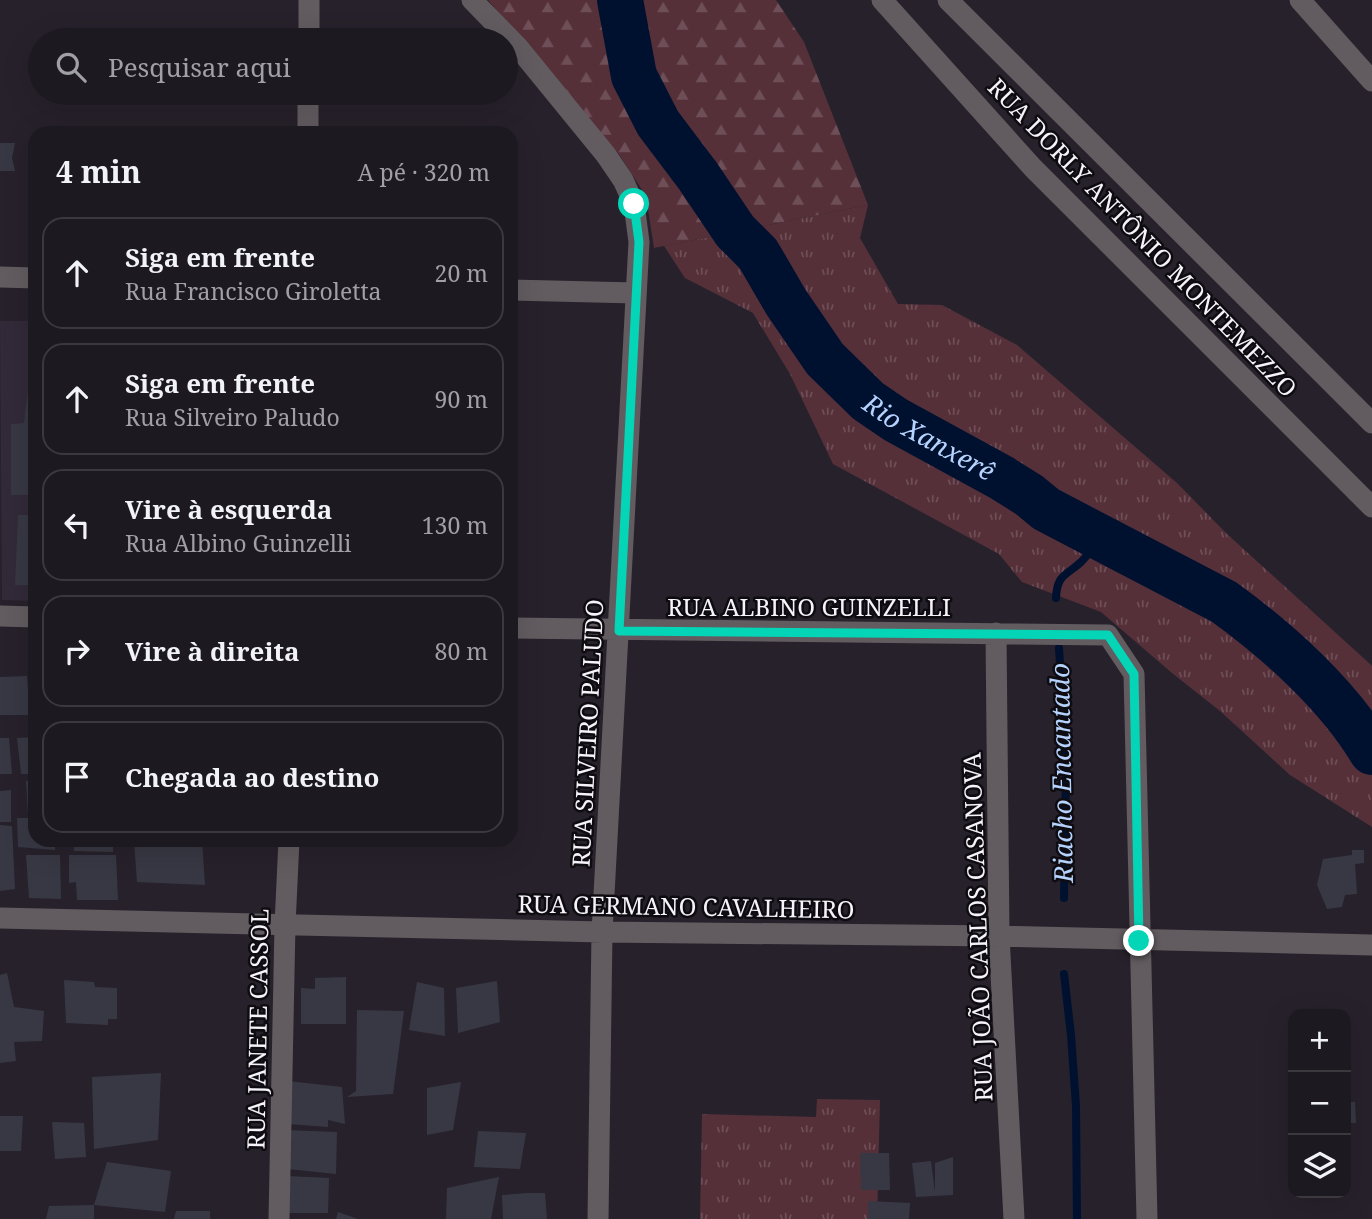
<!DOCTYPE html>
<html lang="pt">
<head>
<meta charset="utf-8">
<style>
  :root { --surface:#1d1920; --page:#2a262d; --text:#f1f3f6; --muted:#a0a0a5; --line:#3b383e }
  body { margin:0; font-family:"Noto Serif",serif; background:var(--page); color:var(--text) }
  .controls { position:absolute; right:21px; bottom:21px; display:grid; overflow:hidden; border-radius:14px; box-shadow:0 7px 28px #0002 }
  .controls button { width:63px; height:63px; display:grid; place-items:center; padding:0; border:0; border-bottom:2px solid var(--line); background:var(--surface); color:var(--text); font:35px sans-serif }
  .stop { position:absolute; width:21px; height:21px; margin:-16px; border:5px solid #03d5b6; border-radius:50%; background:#fff }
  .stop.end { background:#03d5b6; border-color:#fff; box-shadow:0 2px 7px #0008 }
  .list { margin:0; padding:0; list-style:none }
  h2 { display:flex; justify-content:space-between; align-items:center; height:91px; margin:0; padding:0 28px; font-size:30px }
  h2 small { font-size:23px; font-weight:400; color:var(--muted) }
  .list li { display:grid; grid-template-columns:46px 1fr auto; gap:21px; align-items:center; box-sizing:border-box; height:112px; margin:0 14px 14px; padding:0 14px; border:2px solid var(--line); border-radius:21px }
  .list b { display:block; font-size:26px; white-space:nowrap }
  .list p { margin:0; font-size:23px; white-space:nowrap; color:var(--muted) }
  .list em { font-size:23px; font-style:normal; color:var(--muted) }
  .icon { flex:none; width:38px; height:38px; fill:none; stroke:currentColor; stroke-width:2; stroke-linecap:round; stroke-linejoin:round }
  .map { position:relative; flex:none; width:1372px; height:1219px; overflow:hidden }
  .search { position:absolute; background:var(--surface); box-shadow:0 7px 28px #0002; left:28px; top:28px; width:490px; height:77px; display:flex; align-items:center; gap:18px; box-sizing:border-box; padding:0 24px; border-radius:38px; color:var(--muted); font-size:26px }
  .panel { position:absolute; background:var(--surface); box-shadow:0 7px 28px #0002; left:28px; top:126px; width:490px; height:721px; border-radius:21px }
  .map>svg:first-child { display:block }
</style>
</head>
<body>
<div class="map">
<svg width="1372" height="1219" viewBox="0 0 1372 1219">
  <defs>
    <pattern id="grass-tufts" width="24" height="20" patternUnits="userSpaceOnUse" patternTransform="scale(1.75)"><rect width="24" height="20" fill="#553039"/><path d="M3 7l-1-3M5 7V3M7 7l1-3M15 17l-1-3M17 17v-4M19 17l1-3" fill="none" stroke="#6e4e57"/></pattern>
    <pattern id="forest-firs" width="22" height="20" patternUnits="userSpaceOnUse" patternTransform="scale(1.75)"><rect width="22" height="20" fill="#553039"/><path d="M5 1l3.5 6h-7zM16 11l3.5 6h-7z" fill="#6e4e57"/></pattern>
  </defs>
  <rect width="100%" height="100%" fill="#27212b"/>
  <path fill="#322939" d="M0,321h35v280l-33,-1z"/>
  <path fill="url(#grass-tufts)" d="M868,205l-8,33 38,66 44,1 75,40 160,138 50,51 143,130 2,2v161l-82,-52 -70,-64 -48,-38 -71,-61 -79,-30 -23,-28 -166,-90 -43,-90 -37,-61 -68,-35 -21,-32z
    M817,1099l63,1 -3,119h-177l2,-105 114,3z"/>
  <path fill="url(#forest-firs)" d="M488,0h288l28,42 64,163 -214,43 -8,-52 -26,-40z"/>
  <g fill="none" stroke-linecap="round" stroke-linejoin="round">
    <path stroke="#001130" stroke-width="8" d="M1056,598c1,-24 10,-22 25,-36 7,-7 13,-16 19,-23
      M1059,648l7,120 -2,130
      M1064,974l7,61 5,71 1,113"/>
    <path stroke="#001130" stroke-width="46" id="s1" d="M620,0l14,76 24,47 40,53 37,55 23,23 28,48 39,57 43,42 28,19 106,58 27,17 17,14 178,93c54,39 114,93 148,150"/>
  </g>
  <path fill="#383844" d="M0,143h15l-3,15 3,13h-15z
    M33,346l2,149h-24v-71l13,-1z
    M18,515h17v70h-20z
    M27,676l3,39h-30v-38z
    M35,737v37h-14l-4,-36z
    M0,738h9l3,36h-12z
    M35,780v35h-7l-2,-34z
    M11,790v32h-11v-31z
    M17,818h18v22h20v10l-37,-3z
    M0,825l12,1 3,63 -15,2z
    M73,840h40v12l-39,-1z
    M134,840h68l3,45 -68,-3z
    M1352,850h12v13l-9,1 2,30 -12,1 -3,12 -15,2 -10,-24 6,-26 29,-4z
    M26,855h34l1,44 -32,-1z
    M69,855h47l2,45h-41l-1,-18 -7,1z
    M7,973l7,34 30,4 -2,30 -28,1 2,19 -16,2v-88z
    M346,977v47h-45v-36l14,1v-11z
    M64,980l30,2 1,5 22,1v31h-9v6l-42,-2z
    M497,981l3,41 -42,11 -2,-45z
    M417,982l27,6 1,48 -36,-6z
    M357,1010l47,1 -11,83 -46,3 9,-6z
    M161,1073l-3,67 -64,9 -2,-72z
    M288,1081l54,6 3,37 -17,-4v7l-40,-3z
    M461,1082l-8,48 -26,5v-47z
    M1346,1089h4l1,13h4l1,21h-10z
    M0,1116h23l-2,35h-21z
    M52,1122l32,1 2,34 -31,2z
    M286,1130l51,2 -1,42 -48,-5z
    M478,1131l48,2 -6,36 -46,-2z
    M860,1153h29l1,37h-29z
    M953,1157v38l-37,2 -4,-34 19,-2 4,31v-29z
    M107,1162l64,9 -6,41 -71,-7v14h-48l3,-13 45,-1z
    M287,1176l42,2 -1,35h-40z
    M499,1177l-8,42h-45l1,-31z
    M528,1193h17l2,26h-44l-1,-24z
    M868,1201l42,2 -1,16h-41z
    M176,1211h34v8h-36z
    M338,1212l20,7h-22z"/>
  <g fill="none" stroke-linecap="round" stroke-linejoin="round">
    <path stroke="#625c60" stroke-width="21" d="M472,0l45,46 89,109 17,25 11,24 5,38 -37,690 -4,287
      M882,0l151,168 339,339
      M948,0l424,423
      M1300,0l72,81
      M309,40v-40
      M308,133v-40
      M0,277l35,1
      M511,290l125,3
      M0,616l35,1
      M511,628l597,7 26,39 13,545
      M996,633l3,303 15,283
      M0,918l602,14 397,4 373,9
      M279,1219l6,-294 4,-85"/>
  </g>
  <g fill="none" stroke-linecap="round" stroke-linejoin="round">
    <path stroke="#03d5b6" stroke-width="9" d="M634,204l5,38 -20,389 489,4 26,39 5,267"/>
  </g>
  <g text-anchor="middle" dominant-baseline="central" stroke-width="5" stroke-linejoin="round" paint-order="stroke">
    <g font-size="24" fill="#f7f3fa" stroke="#0e0c10">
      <text transform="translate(1143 237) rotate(46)">RUA DORLY ANTÔNIO MONTEMEZZO</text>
      <text x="809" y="606">RUA ALBINO GUINZELLI</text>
      <text transform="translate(587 733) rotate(-87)">RUA SILVEIRO PALUDO</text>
      <text transform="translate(686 906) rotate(1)">RUA GERMANO CAVALHEIRO</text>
      <text transform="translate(977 927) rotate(-92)">RUA JOÃO CARLOS CASANOVA</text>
      <text transform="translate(257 1029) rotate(-89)">RUA JANETE CASSOL</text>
    </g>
    <g font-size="26" font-style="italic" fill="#b5d3fe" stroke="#0e0c10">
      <text stroke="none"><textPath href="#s1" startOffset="551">Rio Xanxerê</textPath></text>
      <text transform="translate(1061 773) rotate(-91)">Riacho Encantado</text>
    </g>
  </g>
</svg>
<div class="controls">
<button>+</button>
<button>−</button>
<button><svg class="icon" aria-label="layers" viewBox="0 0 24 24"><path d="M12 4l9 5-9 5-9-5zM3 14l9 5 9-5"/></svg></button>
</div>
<div class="stop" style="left:634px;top:204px"></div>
<div class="stop end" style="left:1139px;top:941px"></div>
<div class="search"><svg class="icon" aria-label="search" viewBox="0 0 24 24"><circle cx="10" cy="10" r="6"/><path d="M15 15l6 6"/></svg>Pesquisar aqui</div>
<section class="panel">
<h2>4 min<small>A pé · 320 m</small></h2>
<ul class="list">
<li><svg class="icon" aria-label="ahead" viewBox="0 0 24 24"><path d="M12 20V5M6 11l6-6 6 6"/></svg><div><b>Siga em frente</b><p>Rua Francisco Giroletta</p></div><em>20 m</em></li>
<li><svg class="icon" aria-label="ahead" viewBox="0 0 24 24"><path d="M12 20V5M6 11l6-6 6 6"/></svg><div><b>Siga em frente</b><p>Rua Silveiro Paludo</p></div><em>90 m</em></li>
<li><svg class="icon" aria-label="left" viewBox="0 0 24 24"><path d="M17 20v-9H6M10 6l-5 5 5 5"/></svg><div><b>Vire à esquerda</b><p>Rua Albino Guinzelli</p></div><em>130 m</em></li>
<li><svg class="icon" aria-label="right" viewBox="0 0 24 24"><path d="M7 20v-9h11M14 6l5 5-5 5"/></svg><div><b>Vire à direita</b></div><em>80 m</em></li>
<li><svg class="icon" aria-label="arrive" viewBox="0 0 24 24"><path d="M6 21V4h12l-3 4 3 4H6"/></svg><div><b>Chegada ao destino</b></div></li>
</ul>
</section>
</div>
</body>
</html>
